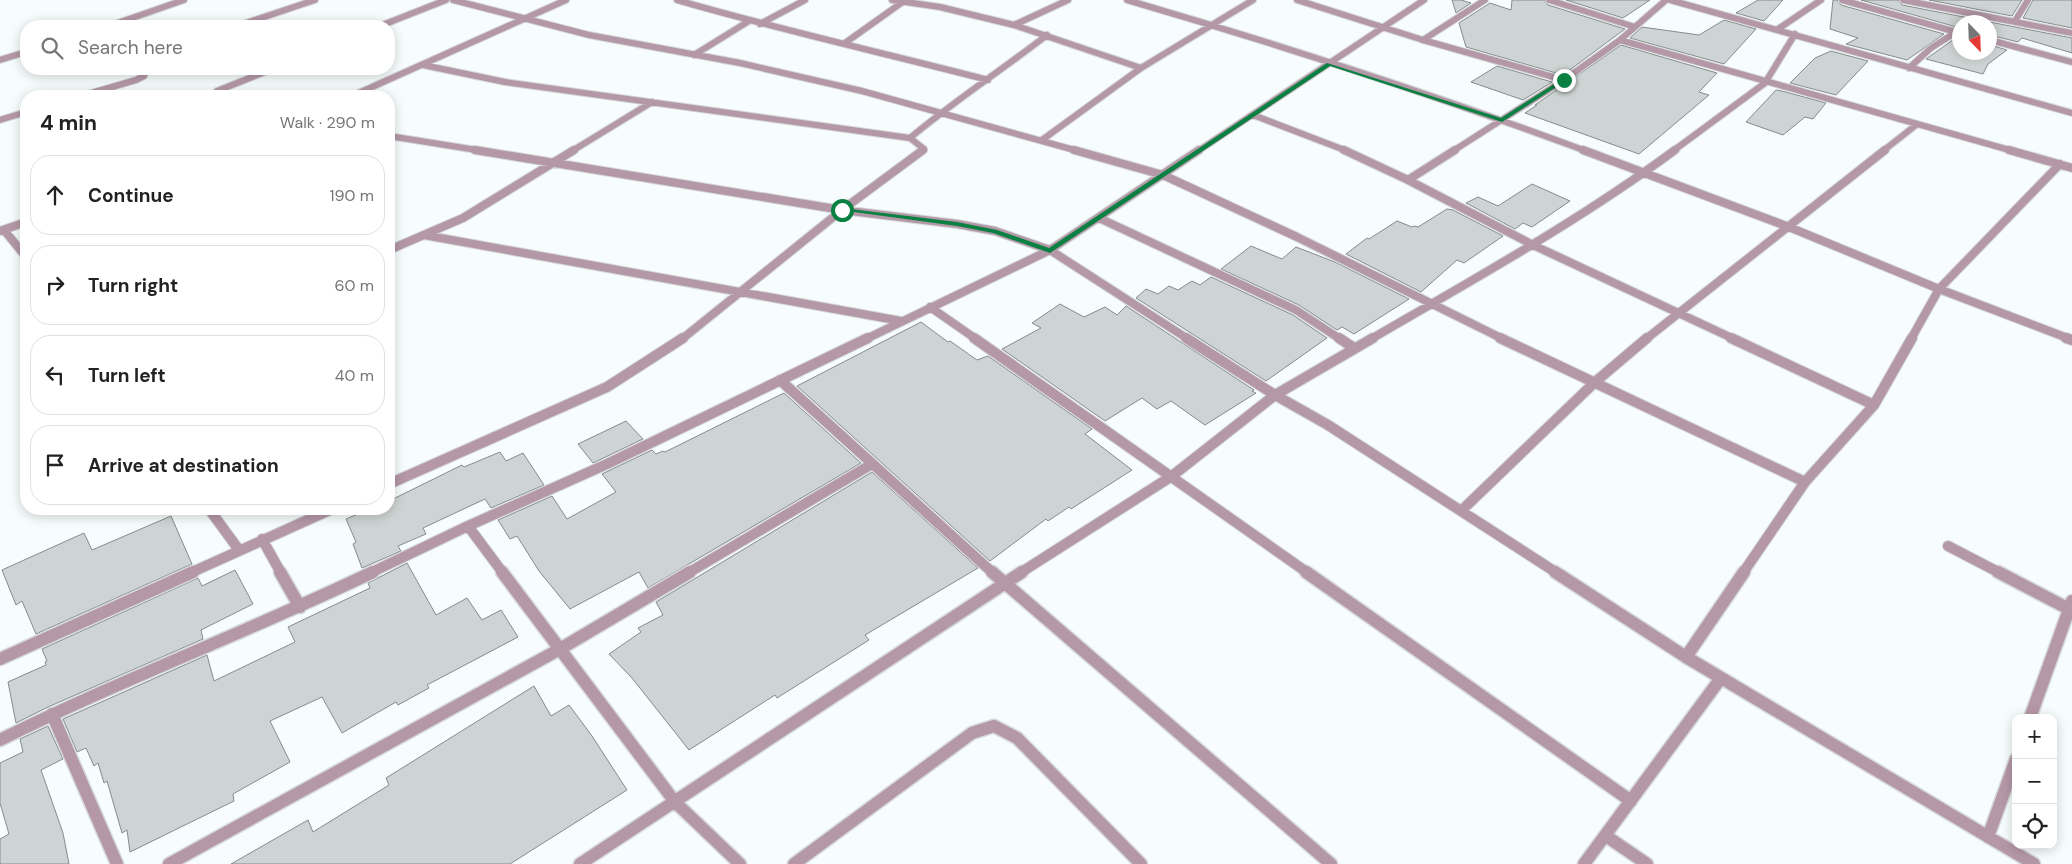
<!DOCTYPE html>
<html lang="en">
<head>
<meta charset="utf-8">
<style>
  :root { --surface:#fff; --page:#f2f2f2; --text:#222; --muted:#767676; --line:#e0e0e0 }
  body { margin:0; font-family:"DM Sans",sans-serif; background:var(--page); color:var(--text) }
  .controls { position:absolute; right:15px; bottom:15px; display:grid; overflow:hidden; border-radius:10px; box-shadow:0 2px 12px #0003 }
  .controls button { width:45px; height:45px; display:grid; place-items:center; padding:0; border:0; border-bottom:1px solid var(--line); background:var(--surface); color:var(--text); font:25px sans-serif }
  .compass { position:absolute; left:1952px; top:15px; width:45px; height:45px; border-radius:50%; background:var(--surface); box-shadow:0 2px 12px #0003; rotate:157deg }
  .stop { position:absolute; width:15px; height:15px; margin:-11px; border:4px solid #0b8043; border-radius:50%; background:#fff }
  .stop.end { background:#0b8043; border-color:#fff; box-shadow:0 1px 5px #0008 }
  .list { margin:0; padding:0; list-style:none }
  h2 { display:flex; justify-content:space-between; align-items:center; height:65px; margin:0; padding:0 20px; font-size:21px }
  h2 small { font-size:16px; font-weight:400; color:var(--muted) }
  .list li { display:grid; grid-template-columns:32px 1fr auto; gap:15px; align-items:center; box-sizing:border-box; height:80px; margin:0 10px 10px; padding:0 10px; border:1px solid var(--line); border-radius:20px }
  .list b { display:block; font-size:19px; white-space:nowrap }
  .list em { font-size:16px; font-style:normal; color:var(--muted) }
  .icon { flex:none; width:28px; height:28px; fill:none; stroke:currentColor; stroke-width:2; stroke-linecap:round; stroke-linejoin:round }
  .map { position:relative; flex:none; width:2072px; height:864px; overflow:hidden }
  .search { position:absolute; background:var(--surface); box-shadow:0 2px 12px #0003; left:20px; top:20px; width:375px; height:55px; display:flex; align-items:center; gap:12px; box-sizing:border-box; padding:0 18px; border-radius:20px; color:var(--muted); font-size:19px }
  .panel { position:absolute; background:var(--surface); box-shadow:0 2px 12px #0003; left:20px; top:90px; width:375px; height:425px; border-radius:20px }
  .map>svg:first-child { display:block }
</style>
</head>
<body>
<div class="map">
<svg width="2072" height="864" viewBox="0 0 2072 864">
  <rect width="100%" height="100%" fill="#f7fcfc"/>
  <path fill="#ced4d3" stroke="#868b8b" d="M1452,0h9l10,3 -15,10z
    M1512,0h32l4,5 77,24 -62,46 -97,-28 -7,-24 31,-20 21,7z
    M1566,0h84l-27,18z
    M1758,0h25l-19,21 -28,-8z
    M1833,0h4l4,5 103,29 -37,26 -61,-16 12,-6 -28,-9z
    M1861,0h37l4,5 170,33v15l-50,-15 -4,4 -28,-7v-13h-30v6z
    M1929,0h93l-10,16z
    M2033,0h39v28l-49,-10z
    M1724,20l32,9 -32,35 -94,-26 12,-11 57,8z
    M1957,37l3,1v14h30v-7l17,5 -19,14 -5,10 -57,-15z
    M1621,45l96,28 -18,19 10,3 -70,59 -114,-41 12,-8h-2z
    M1831,51l37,10 -32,34 -46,-12 25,-25z
    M1497,66l55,16 -29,18 -52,-18z
    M1776,90l6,1 44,12 -13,16 -8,-2 -22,18 -37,-13z
    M1532,184l38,17 -38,26 -9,-4 -8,6 -49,-26 12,-6 20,9z
    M1447,209l6,1 50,26 -39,27 -7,-3 -36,32 -75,-38 21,-16 2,1 28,-18 15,6 2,-1 4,1z
    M1251,246l31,13 14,-12 39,15 74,37 -55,35 -12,-7 -5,3 -38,-25 -78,-36z
    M1211,277l82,38 34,23 -61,43 -130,-83 10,-9 12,5 11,-8 9,4 14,-9 8,4z
    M1060,304l24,13 21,-10 12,8 9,-9 128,84 -2,1 4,2 -51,32 -34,-24 -14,8 -15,-11 -37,23 -103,-72 39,-21 -9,-5z
    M921,322l27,20 2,-1 27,19 11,-4 104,73 -7,5 47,36 -61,39 -2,-2 -21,14 -2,-2 -56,42 -193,-175z
    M784,393l77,70 -213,125 -9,-16 -69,37 -31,-38 -22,-35 -7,3 -12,-19 54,-24 15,23 49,-27 -14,-18 50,-24 4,4 7,-3 2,1z
    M626,421l17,18 -50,24 -15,-19z
    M500,452l6,9 17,-8 21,32 -53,23 -6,-9 -62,29 3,6 -28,12 3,5 -39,17 -9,-24 3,-2 -10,-23 24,-10h19v-8l73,-36 2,2z
    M872,472l106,96 -113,67 4,5 -92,58 -2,-3 -86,55 -57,-72 -23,-24 32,-22 -3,-4 25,-13 -7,-13z
    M171,516l21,48 -156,70 -14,-33 -6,4 -14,-35 82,-37 8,17z
    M407,563l29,52 31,-17 15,22 19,-10 17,27 -91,48 2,3 -31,17 -2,-3 -54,31 -20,-36 -52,24 20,41 -57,32 1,7 -104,51 -3,-22 -5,3 -15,-52 -3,2 -6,-20 -4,3 -8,-18 -9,4 -14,-33 144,-64 7,26 81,-39 -7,-15 82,-39 -2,-5z
    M235,570l18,34 -52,26 2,9 -155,68 -32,16 -8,-41 38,-17 -1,-3 2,-1 -5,-12 156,-71 4,8z
    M534,686l17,30 18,-11 23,31 35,54 -117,74h-279l77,-44 5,12 76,-47 -3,-7z
    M48,726l15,33 -22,11 22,63 6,31h-69v-25l9,-5 -9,-31v-40l23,-11 -3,-13z"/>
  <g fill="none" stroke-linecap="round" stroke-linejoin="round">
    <g stroke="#d5d9d9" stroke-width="8">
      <path id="minor-far3" d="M453,0l136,35 151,28 122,28 216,60
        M677,0c103,30 207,53 311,80
        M892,0l48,7 74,18 127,43
        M1127,0c154,45 308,95 459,151
        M1297,0l126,40 141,40
        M1549,0l86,27
        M1670,0l402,113
        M1842,0l118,33
        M1903,0l169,33
        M2015,21l13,-21
        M760,24l45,-24
        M1014,25l54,-25
        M109,26l75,-26
        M237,26l78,-26
        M380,26l66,-26
        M1778,29l43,-29
        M1423,40l62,-40
        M1620,40l393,111
        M1990,40l82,22
        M845,43l59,-42
        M694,55l55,-34
        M0,60l26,-8
        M423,65l82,17 405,56
        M1909,68l22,-20 25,-16
        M217,91l55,-22
        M81,96l55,-16 8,-4 2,-5 -3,-2
        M352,96l214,-96
        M1253,115l94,36
        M0,120l26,-8
        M389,136l94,15
        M1042,140l99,-72 112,-68
        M572,151l80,-49
        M921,151l3,-2 -14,-11c44,-37 92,-68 137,-103
        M1198,151l226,-151
        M1453,151l111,-71 56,-40 46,-40
        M1673,151l92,-68 30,-49
        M1883,151l33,-26"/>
    </g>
    <g stroke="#d5d9d9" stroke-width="10">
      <path id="minor-far2" d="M475,150l367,60 115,14 38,7 55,19 138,89
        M1074,150l89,25 134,62 206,102
        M1344,150l64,30 125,65 201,94
        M1583,150l206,77 150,62 131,50
        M2009,150l63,18
        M1408,180l47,-30
        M1099,218l197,92 44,29
        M4,230l22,27
        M0,231l26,-9
        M424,235l477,86
        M389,250l74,-32 111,-68
        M930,307l46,32
        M682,339l160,-129 81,-60
        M866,339l184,-89 149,-100
        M1371,339c103,-60 208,-118 304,-189
        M1646,339l239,-189
        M1911,339l28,-50 121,-125"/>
    </g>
    <g stroke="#d5d9d9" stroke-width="12">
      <path id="minor-far1" d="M974,338l334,235
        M1186,338l89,57 53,30 229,148
        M1339,338l15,10
        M1500,338l305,144
        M1731,338l143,67
        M2066,338l6,2
        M780,380l213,193
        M389,484l218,-97 76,-49
        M209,509l30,41
        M1461,511l133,-128 53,-45
        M468,526l35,47
        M262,539l19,34
        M1948,546l52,27
        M190,573l142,-64
        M370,573l98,-47 139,-62 261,-126
        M688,573l184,-109
        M1020,573l152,-97 103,-81 98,-57
        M1743,573l62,-91 69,-77 38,-67"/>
    </g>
    <g stroke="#d5d9d9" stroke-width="15">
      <path id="minor" d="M280,572l20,35
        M502,572l173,230 65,62
        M992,572l339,292
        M1306,572l325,229
        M1555,572l131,85 348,207
        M1998,572l71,37
        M1686,657l58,-85
        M0,659l193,-87
        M52,714l65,150
        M2030,718l42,-117
        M0,740c122,-61 250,-109 373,-168
        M1606,836l41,28
        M1988,837l28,-78
        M169,864l391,-215 130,-77
        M580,864l442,-292
        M794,864l178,-131 22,-7 23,12 124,126
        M1584,864l137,-186"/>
    </g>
    <use href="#minor-far3" stroke="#b598a7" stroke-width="6"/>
    <use href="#minor-far2" stroke="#b598a7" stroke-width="8"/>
    <use href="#minor-far1" stroke="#b598a7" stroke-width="10"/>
    <use href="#minor" stroke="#b598a7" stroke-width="12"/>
  </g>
  <path fill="#0b8043" d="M1327,63l174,55 61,-39 5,1 -65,42 -172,-56 -280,187 -57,-20 -36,-7 -118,-16 3,-2 115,14 40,8 52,18z"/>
</svg>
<div class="controls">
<button>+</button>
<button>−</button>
<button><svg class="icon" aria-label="locate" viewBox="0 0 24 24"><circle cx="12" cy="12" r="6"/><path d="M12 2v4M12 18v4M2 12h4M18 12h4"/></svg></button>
</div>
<svg class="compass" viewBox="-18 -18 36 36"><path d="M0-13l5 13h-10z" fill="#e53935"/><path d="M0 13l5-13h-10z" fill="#767676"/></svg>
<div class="stop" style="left:842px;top:210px"></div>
<div class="stop end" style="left:1564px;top:80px"></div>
<div class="search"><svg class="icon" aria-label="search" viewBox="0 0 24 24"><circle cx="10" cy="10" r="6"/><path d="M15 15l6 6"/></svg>Search here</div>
<section class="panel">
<h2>4 min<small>Walk · 290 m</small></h2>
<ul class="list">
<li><svg class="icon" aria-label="ahead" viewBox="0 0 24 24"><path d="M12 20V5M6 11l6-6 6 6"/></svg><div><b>Continue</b></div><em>190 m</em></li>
<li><svg class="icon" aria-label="right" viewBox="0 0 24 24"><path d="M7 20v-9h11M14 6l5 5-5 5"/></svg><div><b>Turn right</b></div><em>60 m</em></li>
<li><svg class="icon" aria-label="left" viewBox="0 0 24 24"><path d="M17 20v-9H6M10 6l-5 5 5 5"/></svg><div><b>Turn left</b></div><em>40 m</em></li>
<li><svg class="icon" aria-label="arrive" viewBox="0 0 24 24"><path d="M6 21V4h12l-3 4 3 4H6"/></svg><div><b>Arrive at destination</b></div></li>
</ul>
</section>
</div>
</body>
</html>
